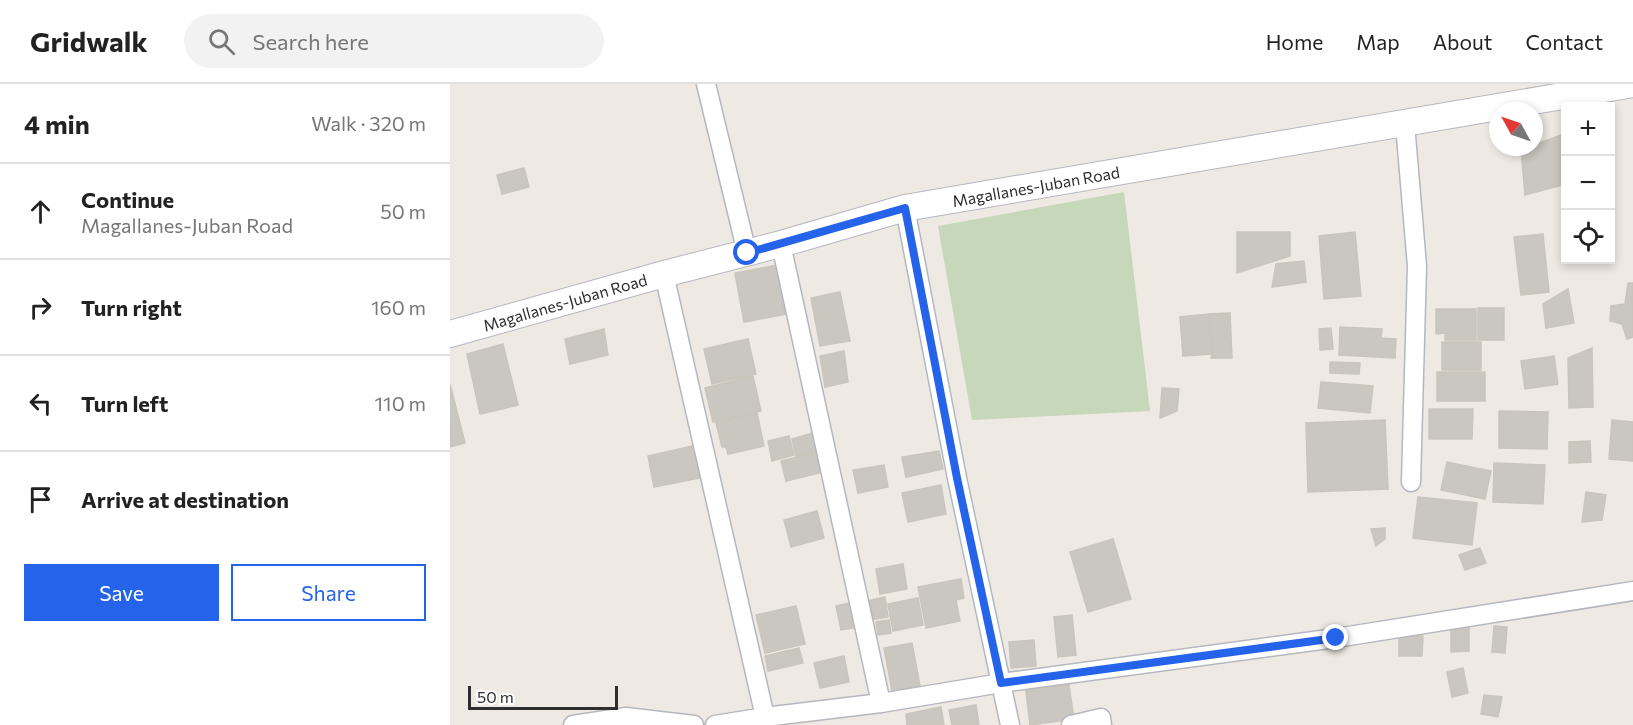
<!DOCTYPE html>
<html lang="en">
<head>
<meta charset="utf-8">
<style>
  :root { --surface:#fff; --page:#f2f2f2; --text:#222; --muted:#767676; --line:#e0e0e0; --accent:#2563eb }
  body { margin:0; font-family:Commissioner,sans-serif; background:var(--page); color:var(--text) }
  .controls { position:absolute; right:18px; top:18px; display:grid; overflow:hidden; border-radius:0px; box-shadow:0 3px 9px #0003 }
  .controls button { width:54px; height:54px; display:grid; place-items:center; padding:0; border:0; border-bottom:2px solid var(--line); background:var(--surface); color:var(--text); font:30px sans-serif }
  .compass { position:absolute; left:1039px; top:18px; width:54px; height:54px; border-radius:50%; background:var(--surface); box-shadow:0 3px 9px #0003; rotate:310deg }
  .scale { position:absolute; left:18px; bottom:15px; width:150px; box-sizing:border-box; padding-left:6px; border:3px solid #2e2e2e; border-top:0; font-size:16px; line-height:21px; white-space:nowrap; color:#2e2e2e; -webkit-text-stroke:4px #fff; paint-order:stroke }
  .stop { position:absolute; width:18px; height:18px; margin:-14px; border:4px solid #2563eb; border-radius:50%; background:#fff }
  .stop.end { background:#2563eb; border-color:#fff; box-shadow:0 2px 6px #0008 }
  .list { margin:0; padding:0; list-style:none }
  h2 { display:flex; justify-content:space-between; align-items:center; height:78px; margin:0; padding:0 24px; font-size:26px }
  h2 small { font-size:20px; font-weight:400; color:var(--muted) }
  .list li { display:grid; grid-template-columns:39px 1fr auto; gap:18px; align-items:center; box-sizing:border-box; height:96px; padding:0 24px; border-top:2px solid var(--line) }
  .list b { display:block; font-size:22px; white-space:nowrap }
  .list p { margin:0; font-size:20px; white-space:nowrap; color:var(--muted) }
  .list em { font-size:20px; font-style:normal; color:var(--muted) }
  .actions { display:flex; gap:12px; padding:18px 24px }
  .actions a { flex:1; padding:14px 0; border:2px solid var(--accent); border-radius:0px; text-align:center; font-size:21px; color:var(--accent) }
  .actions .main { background:var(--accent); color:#fff }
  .icon { flex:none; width:33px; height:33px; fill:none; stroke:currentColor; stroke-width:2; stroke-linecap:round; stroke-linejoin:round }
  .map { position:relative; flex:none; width:1183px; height:641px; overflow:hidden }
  header { display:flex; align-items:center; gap:36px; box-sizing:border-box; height:84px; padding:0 30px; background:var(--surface); border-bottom:2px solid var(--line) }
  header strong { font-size:28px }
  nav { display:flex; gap:33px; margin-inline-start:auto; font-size:21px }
  .search { width:420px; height:54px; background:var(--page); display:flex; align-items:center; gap:15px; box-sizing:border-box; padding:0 21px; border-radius:33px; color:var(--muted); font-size:22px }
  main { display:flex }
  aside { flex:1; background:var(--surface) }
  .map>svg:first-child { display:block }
</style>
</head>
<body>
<header>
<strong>Gridwalk</strong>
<div class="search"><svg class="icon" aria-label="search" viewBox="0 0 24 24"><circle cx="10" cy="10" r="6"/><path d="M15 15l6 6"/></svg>Search here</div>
<nav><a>Home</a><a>Map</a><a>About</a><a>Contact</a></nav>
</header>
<main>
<aside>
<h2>4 min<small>Walk · 320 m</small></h2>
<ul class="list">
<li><svg class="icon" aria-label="ahead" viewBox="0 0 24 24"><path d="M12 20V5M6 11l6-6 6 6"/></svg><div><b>Continue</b><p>Magallanes-Juban Road</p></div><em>50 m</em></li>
<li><svg class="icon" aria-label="right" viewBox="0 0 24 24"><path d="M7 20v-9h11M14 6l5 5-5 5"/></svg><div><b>Turn right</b></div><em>160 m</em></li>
<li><svg class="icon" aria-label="left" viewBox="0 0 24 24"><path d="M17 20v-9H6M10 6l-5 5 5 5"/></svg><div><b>Turn left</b></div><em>110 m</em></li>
<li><svg class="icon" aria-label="arrive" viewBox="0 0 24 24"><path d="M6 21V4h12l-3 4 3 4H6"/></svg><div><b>Arrive at destination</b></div></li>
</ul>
<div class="actions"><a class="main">Save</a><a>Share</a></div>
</aside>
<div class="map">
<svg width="1183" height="641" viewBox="0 0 1183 641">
  <rect width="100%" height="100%" fill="#eee9e2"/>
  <path fill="#c6d7ba" d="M674,108l26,219 -178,9 -34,-194z"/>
  <path fill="#cac7c0" stroke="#cac5bb" stroke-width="1.5" d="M1111,51l1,27h4v22l-41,11 -4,-46 13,-2v-2z
    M74,84l5,19 -27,7 -5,-19z
    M787,148h53v24l-53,17z
    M905,148l6,64 -37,3 -5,-63z
    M1093,150l6,58 -28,3 -7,-58z
    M854,177l2,21 -34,5 4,-23z
    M333,180l9,49 -48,9 -9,-49z
    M1178,199h5v54l-6,2 -5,-15 -12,-3 1,-15 14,-2z
    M1118,205l6,34 -28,5 -3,-24z
    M390,208l10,49 -30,5 -9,-48z
    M1028,224h26v32h-26z
    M986,225h40v31h-31v-7l-9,1z
    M780,229l2,45h-21l1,-4 -3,-40z
    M759,230l3,40 -29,2 -3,-39z
    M890,243l42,2 -1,9 15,1 -1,19 -56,-3z
    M881,244l2,21 -13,1 -1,-21z
    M154,245l4,26 -38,9 -5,-25z
    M298,255l8,35 -44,10 -8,-35z
    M992,258h39v28h-39z
    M53,260l15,61 -38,9 -13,-60z
    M1142,264l1,59 -24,1 -1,-50z
    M394,267l4,31 -23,5 -5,-31z
    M1104,272l4,28 -33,5 -4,-28z
    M880,278l30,1 -1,11 -29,-1z
    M987,288h48v29h-48z
    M303,292l8,35 -48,11 -8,-34z
    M871,298l52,4 -3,27 -52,-5z
    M0,300l15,59 -15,4z
    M712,304l17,1 -2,22 -17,7z
    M979,325h44l-1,30h-43z
    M1049,327l49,1 -1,37 -48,-1z
    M307,329l7,33 -36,8 -2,-7h-4l-6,-24z
    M935,336l3,69 -80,3 -2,-69z
    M1162,336l21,2v39l-24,-2z
    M363,349l5,18 -22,5 -4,-17z
    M339,352l5,19 -22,6 -4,-20z
    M1140,357l1,21 -22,1v-21z
    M243,362l7,32 -46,9 -6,-31z
    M489,367l4,18 -37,8 -4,-20z
    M368,368l5,20 -37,9 -5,-20z
    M997,378l44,9 -6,28 -44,-9z
    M1044,379l51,2 -2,39 -50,-2z
    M434,381l4,22 -30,6 -5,-23z
    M491,401l5,29 -38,8 -6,-29z
    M1136,408l20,3 -4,25 -20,2z
    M968,413l59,6 -5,42 -59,-7z
    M367,427l7,27 -33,9 -7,-27z
    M935,444v11l-9,7 -5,-17z
    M663,455l18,60 -43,13 -18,-60z
    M1030,464l6,15 -21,7 -6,-15z
    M453,480l4,25 -27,5 -4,-25z
    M511,495l3,19 -8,2 4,21 -34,7 -8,-41z
    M435,513l3,20 -17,3 -4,-19z
    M468,514l5,27 -30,6 -5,-27z
    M404,518l5,25 -18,3 -5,-24z
    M346,522l9,38 -40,9 -9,-38z
    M622,531l4,40 -18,2 -4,-40z
    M439,536l2,13 -13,2 -2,-13z
    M1044,542l13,1 -2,26 -13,-1z
    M1001,543h18v24l-18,1z
    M949,552h24l-1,20h-23z
    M584,556l2,26 -25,2 -2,-26z
    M462,559l8,43 -28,5 -8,-43z
    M349,564l4,15 -35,8 -3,-15z
    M394,572l5,26 -29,6 -6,-25z
    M1013,584l5,25 -16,4 -5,-25z
    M618,594l6,41 -44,6 -5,-41z
    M1034,611l18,2 -4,20 -17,-3z
    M526,621l3,20h-27l-3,-15z
    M491,623l3,18h-37l-1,-11z"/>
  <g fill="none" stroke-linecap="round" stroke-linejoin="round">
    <g stroke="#b5b7c0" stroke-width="21">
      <path id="street" d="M256,0l41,169
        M955,40l12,142 -6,216
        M455,124l52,270 53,247
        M331,160l100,459
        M214,190l101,443 116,-14 120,-20 335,-45 297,-47
        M123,641l53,-8 68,8
        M265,641l50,-8
        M621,641l30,-7 1,7"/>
    </g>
    <g stroke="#b5b7c0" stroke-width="28">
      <path id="secondary" d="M0,250l214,-60 117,-30 124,-36 728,-124"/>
    </g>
    <use href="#street" stroke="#fff" stroke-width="18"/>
    <use href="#secondary" stroke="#fff" stroke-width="26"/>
  </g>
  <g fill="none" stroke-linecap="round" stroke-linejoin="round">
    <path stroke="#2563eb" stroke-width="8" d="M297,169l158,-45 52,270 44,205 335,-45"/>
  </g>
  <g text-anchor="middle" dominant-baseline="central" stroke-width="4.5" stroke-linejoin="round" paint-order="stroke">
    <g font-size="16" fill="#2e2e2e" stroke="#fff">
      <text transform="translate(586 102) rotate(-10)">Magallanes-Juban Road</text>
      <text transform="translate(115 218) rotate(-16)">Magallanes-Juban Road</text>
    </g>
  </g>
</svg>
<div class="controls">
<button>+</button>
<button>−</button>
<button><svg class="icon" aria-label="locate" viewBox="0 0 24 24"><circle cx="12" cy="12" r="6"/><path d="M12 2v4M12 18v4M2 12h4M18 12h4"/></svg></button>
</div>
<svg class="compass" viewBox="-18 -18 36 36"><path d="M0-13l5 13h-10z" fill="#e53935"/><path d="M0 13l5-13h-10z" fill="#767676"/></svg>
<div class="scale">50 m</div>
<div class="stop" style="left:297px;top:169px"></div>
<div class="stop end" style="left:886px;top:554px"></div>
</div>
</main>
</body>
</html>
